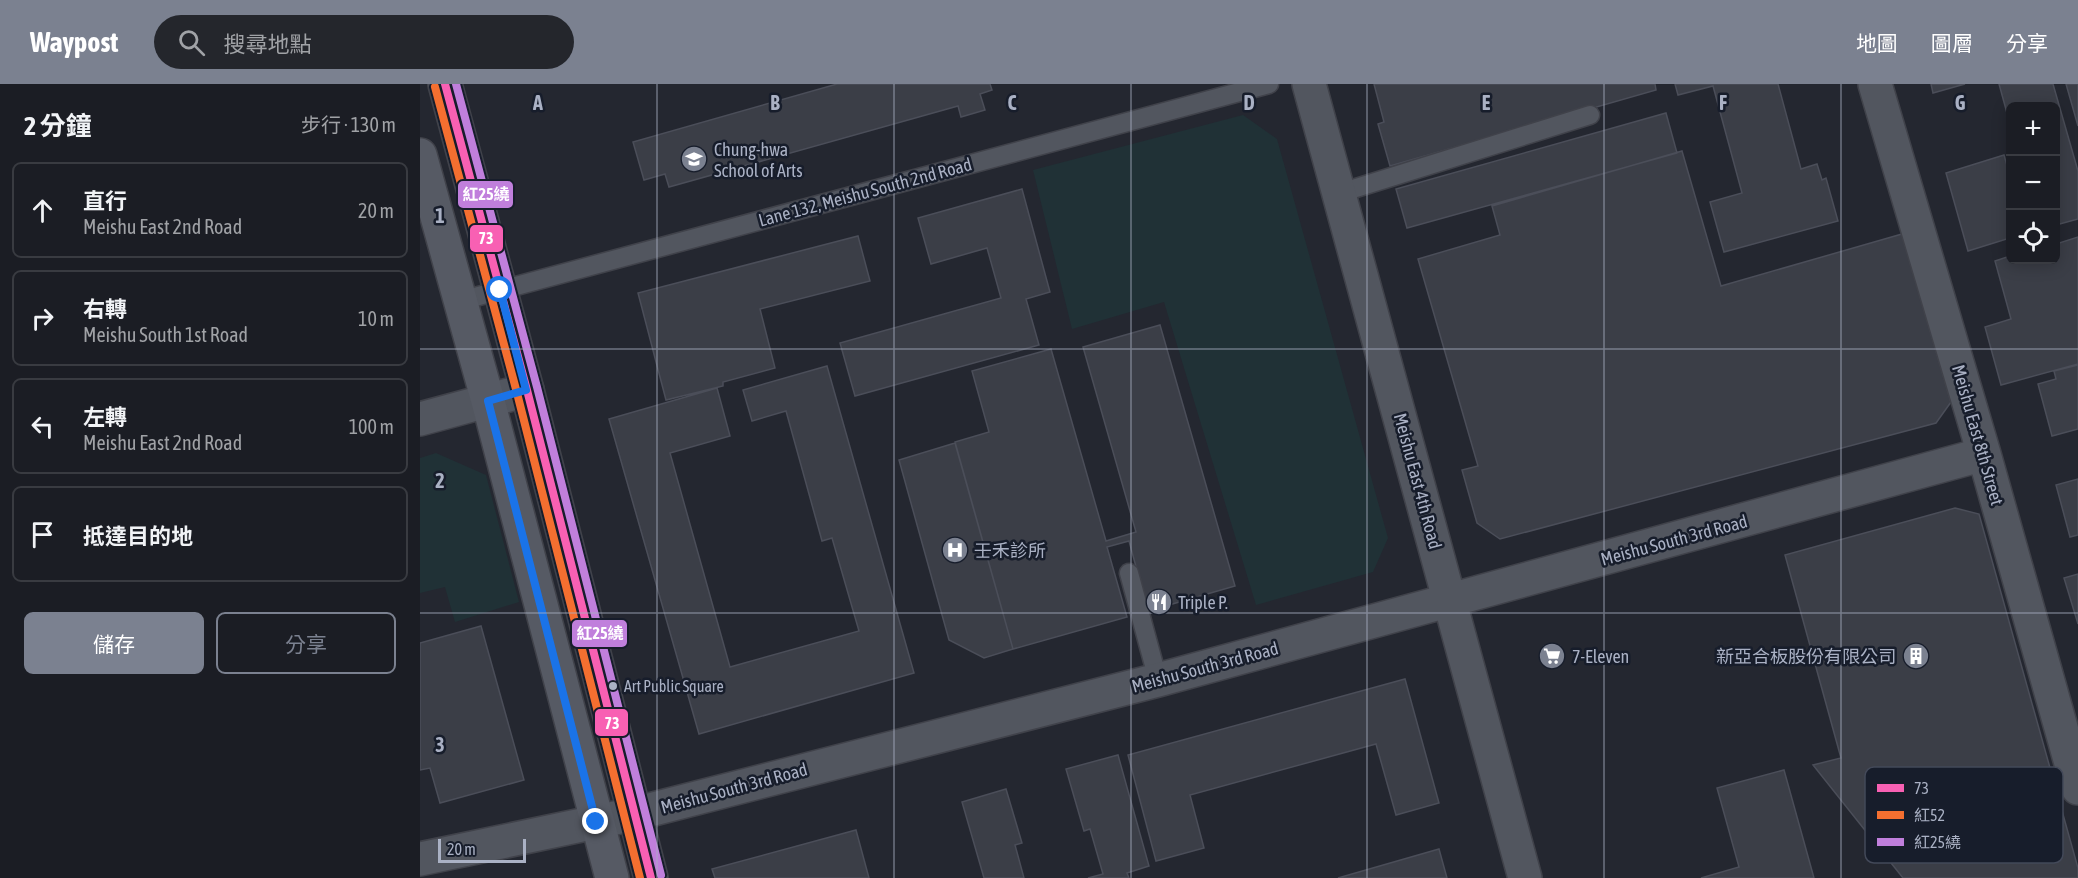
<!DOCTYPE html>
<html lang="zh-TW">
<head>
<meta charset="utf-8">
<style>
  :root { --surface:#1b1d24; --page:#24262c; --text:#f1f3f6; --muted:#a0a2a6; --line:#393b41; --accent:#7b8190 }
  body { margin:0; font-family:"Asap Condensed","Noto Sans TC",sans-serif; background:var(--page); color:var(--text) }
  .controls { position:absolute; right:18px; top:18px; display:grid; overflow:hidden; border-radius:9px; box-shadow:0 3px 15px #0003 }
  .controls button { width:54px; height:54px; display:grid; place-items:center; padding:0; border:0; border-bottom:2px solid var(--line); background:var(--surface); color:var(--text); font:30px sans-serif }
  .scale { position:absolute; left:18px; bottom:15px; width:88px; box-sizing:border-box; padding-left:6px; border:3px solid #aab1c4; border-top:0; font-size:16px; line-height:21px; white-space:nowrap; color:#aab1c4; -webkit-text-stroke:4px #171d2b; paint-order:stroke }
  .stop { position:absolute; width:18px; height:18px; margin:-14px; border:4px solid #1a73e8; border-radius:50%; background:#fff }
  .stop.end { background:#1a73e8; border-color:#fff; box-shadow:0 2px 6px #0008 }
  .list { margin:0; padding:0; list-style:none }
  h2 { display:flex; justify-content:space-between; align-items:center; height:78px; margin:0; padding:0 24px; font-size:26px }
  h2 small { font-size:20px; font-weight:400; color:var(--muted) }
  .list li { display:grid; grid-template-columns:39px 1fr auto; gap:18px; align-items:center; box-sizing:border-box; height:96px; margin:0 12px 12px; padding:0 12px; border:2px solid var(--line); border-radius:9px }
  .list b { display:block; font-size:22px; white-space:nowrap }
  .list p { margin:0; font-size:20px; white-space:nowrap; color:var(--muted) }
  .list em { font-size:20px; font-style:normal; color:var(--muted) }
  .actions { display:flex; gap:12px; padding:18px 24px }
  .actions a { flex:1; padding:14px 0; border:2px solid var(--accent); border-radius:9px; text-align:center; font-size:21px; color:var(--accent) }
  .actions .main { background:var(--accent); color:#fff }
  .icon { flex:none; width:33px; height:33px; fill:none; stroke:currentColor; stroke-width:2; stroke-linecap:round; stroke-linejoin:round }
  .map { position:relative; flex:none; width:1658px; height:794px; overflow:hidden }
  header { display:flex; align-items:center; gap:36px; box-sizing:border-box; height:84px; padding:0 30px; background:var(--accent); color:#fff }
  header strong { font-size:28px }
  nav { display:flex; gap:33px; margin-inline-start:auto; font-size:21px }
  .search { width:420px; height:54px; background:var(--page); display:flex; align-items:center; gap:15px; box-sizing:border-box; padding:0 21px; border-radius:33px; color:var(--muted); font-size:22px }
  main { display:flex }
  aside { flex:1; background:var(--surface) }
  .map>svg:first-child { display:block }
</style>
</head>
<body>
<header>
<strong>Waypost</strong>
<div class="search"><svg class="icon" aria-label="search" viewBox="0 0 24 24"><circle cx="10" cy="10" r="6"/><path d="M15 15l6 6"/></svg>搜尋地點</div>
<nav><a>地圖</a><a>圖層</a><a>分享</a></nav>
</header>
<main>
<aside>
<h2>2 分鐘<small>步行 · 130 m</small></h2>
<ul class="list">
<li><svg class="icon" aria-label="ahead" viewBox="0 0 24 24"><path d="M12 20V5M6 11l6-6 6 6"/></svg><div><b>直行</b><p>Meishu East 2nd Road</p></div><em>20 m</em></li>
<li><svg class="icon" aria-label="right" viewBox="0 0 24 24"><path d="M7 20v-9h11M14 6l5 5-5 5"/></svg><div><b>右轉</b><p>Meishu South 1st Road</p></div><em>10 m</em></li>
<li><svg class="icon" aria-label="left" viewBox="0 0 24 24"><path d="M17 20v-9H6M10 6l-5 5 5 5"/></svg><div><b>左轉</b><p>Meishu East 2nd Road</p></div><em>100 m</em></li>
<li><svg class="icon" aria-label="arrive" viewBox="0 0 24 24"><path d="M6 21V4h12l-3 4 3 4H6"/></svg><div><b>抵達目的地</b></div></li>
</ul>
<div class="actions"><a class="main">儲存</a><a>分享</a></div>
</aside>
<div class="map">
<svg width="1658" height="794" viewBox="0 0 1658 794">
  <rect width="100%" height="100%" fill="#242730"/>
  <path fill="#203136" d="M823,31l34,24 111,399 -15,34 -117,33 -92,-303 -92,27 -39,-159z
    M16,369l50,22 33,127 -64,20 -10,-35 -25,6v-135z"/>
  <path fill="#3b3e47" stroke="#4b4e59" stroke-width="1.5" d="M417,0h153l2,6 -12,4 5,16 -24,7 -3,-11 -289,81 -4,-13 -21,6 -11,-38z
    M954,0h281l1,6 -266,76 -12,-42 6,-2z
    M1255,0h103l23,85 16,-5 5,16 4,-2 12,43 -114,31 -14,-50 32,-9 -29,-107 -35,9z
    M1511,0h34l-32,9z
    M1579,0h54l25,87v48l-22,6v-119h-46v18z
    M1646,0h12v42z
    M1246,29l11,40 -270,75 -11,-39z
    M1262,67l39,135 181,-52 49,168 -15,21 -436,116 -23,-16 -15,-53 16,-4 -60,-207 82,-24 -8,-29z
    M1584,71l6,21v62l-42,13 -22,-78z
    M602,105l28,103 -24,7 13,46 -184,51 -15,-53 161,-45 -14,-50 -56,16 -13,-46z
    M438,152l12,45 -110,28 15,59 -52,14v4l-57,14 -28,-107z
    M1658,153v127l-77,21 -16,-58 26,-8 -16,-58 15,-5v4h46v-16z
    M740,241l75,261 -87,25 -19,-70 -22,6 20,70 -114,32 -58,-207 34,-10 -17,-61 79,-22 55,192 30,-9 -53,-185z
    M1658,281v64l-26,7 -14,-52 18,-5 -2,-8z
    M407,282l87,307 -215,61 -90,-315 108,-31 13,48 -60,17 60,214 129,-36 -27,-93 -10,3 -36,-130 -34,10 -9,-31z
    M535,359l58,206 -29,9 -35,-18 -50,-180z
    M1658,395v56l-8,2 -14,-52z
    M1535,424l24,6 99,354v10h-175l-90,-113 28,-7 -56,-203z
    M1658,490v50l-14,-46z
    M61,542l43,154 -84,23 -10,-35 -10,2v-127z
    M985,595l34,124 -43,12 -20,-71 -186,51 14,53 -48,13 -28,-106z
    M698,671l31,111 -22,7 2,5h-41l15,-4 -13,-45 -6,2 -18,-62z
    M1364,686l30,108h-113l38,-11 -22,-79z
    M586,705l16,54 -7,2 9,33h-40l-22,-76z
    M436,746l13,48h-154l-3,-9z
    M1019,765l8,29h-109z"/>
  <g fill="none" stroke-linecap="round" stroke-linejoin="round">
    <g stroke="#40424a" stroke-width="21">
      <path id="lane" d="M920,109l250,-78
        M40,217l809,-217
        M709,489l29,107"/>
    </g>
    <g stroke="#40424a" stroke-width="36">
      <path id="street" d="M889,0l216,794
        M1455,0l109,370 94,334
        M0,335l107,-29
        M0,775l214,-45 524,-134 826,-226"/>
    </g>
    <g stroke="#40424a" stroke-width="36">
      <path id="secondary" d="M25,0l82,306 124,488
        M0,71l68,246 124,477"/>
    </g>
    <use href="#lane" stroke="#52565f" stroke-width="18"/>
    <use href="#street" stroke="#52565f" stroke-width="33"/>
    <use href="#secondary" stroke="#565a64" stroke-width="33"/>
    <g stroke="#171d2b" stroke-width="12">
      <path id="bus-1" d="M25,0l82,306 124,488"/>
    </g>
    <g stroke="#171d2b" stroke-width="12">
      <path id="bus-2" d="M15,3l82,306 123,485"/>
    </g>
    <g stroke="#171d2b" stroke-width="12">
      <path id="bus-3" d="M36,0l81,303 124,488"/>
    </g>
    <use href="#bus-1" stroke="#f860b3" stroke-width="8"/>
    <use href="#bus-2" stroke="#f46f30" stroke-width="8"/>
    <use href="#bus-3" stroke="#c07fdc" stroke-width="8"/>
  </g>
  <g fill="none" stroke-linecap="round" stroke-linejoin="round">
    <path stroke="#1a73e8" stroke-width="8" d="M80,206l26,100 -38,11 108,421"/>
  </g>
  <path fill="none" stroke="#aab1c4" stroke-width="1.5" stroke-opacity="0.55" d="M237,0v794M474,0v794M711,0v794M947,0v794M1184,0v794M1421,0v794M0,265h1658M0,529h1658"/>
  <defs>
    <g id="school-disc" transform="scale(1.35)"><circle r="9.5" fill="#7b8190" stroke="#171d2b"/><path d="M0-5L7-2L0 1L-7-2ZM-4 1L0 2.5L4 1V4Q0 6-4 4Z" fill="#fff"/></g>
    <g id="hospital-disc" transform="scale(1.35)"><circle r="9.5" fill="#7b8190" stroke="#171d2b"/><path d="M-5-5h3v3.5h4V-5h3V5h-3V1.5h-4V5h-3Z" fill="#fff"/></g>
    <g id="restaurant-disc" transform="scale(1.35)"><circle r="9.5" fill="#7b8190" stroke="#171d2b"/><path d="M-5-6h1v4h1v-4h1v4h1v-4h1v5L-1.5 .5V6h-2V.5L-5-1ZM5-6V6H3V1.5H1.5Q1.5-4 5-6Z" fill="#fff"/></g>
    <g id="supermarket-disc" transform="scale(1.35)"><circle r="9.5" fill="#7b8190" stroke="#171d2b"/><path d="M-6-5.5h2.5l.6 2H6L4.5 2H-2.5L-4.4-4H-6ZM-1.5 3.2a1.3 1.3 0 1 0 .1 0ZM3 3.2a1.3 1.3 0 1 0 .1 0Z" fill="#fff"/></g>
    <g id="building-disc" transform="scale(1.35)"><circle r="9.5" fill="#7b8190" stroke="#171d2b"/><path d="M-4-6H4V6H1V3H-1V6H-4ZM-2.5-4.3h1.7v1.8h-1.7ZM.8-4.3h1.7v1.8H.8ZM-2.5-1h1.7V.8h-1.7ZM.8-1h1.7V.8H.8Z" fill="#fff"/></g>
  </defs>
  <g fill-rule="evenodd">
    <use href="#school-disc" x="274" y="75"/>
    <use href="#hospital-disc" x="535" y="466"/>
    <use href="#restaurant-disc" x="739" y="518"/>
    <use href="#supermarket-disc" x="1132" y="572"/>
    <use href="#building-disc" x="1496" y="572"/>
  </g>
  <circle fill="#aab1c4" stroke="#171d2b" stroke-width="2" cx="193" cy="602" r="5"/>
  <g text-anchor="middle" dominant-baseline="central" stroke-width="5" stroke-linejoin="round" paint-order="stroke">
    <g font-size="16" fill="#aab1c4" stroke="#171d2b" text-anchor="start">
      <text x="204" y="602">Art Public Square</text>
    </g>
    <g font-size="18" fill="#aab1c4" stroke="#171d2b" text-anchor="start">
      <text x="294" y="65">Chung-hwa<tspan x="294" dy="21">School of Arts</tspan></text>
      <text x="554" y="466">壬禾診所</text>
      <text x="758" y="518">Triple P.</text>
      <text x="1152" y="572">7-Eleven</text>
      <text x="1476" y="572" text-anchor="end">新亞合板股份有限公司</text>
    </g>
    <g font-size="18" fill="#aab1c4" stroke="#171d2b">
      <text transform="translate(445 108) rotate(-15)">Lane 132, Meishu South 2nd Road</text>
      <text transform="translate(1558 351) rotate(74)">Meishu East 8th Street</text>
      <text transform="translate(998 397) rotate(75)">Meishu East 4th Road</text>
      <text transform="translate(1254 456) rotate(-15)">Meishu South 3rd Road</text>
      <text transform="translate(785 583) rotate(-15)">Meishu South 3rd Road</text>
      <text transform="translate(314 704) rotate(-15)">Meishu South 3rd Road</text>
    </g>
  </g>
  <rect x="1445" y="683" width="198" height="96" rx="9" fill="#171d2b" stroke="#434959" stroke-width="1.5"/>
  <rect x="1457" y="700" width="27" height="8" fill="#f860b3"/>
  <rect x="1457" y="727" width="27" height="8" fill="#f46f30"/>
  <rect x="1457" y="754" width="27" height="8" fill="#c07fdc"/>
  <g font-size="16" fill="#aab1c4">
    <text x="1494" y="710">73</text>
    <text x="1494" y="737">紅52</text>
    <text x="1494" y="764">紅25繞</text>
  </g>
  <g font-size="20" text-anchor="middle" font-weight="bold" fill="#aab1c4" stroke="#171d2b" stroke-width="5" stroke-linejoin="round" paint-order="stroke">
    <text x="118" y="26">A</text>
    <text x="355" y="26">B</text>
    <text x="592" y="26">C</text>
    <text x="829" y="26">D</text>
    <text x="1066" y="26">E</text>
    <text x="1303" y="26">F</text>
    <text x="1540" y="26">G</text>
    <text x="20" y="139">1</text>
    <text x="20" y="404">2</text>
    <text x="20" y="668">3</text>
  </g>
  <g stroke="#171d2b" stroke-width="2">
    <rect x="37" y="96" width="57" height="29" rx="6" fill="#c07fdc"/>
    <rect x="49" y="140" width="35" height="29" rx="6" fill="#f860b3"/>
    <rect x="151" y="535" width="57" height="29" rx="6" fill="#c07fdc"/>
    <rect x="174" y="624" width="35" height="29" rx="6" fill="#f860b3"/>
  </g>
  <g font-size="16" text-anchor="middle" font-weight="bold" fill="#fff">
    <text x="66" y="116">紅25繞</text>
    <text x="66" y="160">73</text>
    <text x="180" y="555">紅25繞</text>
    <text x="192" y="645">73</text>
  </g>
</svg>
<div class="controls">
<button>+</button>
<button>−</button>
<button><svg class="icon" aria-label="locate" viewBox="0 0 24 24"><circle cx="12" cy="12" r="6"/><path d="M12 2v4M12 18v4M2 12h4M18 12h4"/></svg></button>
</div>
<div class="scale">20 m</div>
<div class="stop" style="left:80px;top:206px"></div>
<div class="stop end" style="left:176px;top:738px"></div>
</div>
</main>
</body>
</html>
